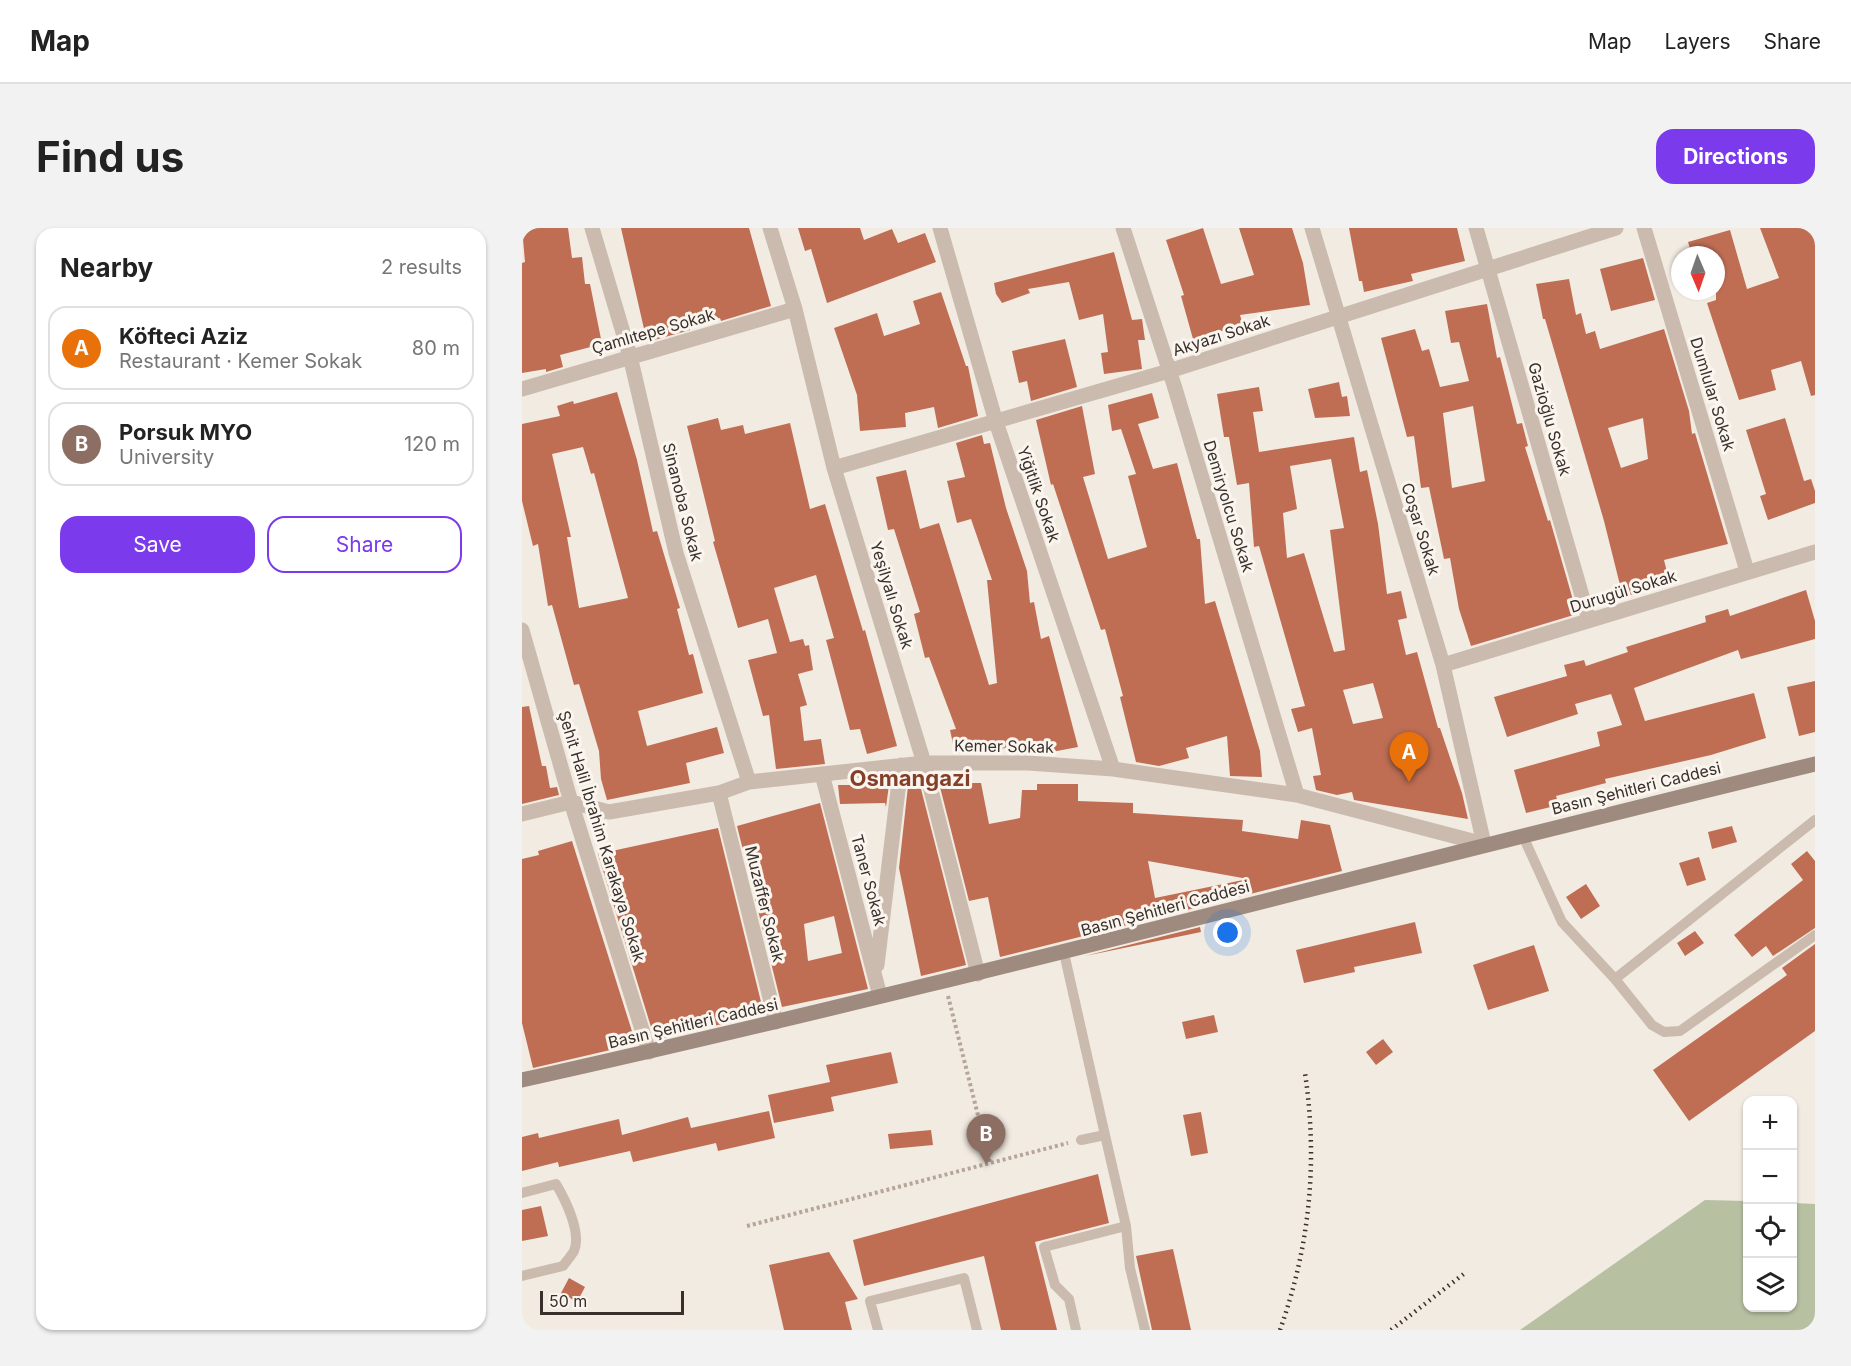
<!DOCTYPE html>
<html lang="en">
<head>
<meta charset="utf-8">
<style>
  :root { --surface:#fff; --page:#f2f2f2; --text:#222; --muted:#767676; --line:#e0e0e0; --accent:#7c3aed }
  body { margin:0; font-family:Inter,sans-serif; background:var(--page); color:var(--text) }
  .controls { position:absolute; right:18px; bottom:18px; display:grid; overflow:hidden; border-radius:12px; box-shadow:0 2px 4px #0004 }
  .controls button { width:54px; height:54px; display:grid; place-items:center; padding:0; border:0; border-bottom:2px solid var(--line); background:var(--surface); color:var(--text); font:30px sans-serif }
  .compass { position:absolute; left:1149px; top:18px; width:54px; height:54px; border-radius:50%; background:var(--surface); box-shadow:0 2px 4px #0004; rotate:178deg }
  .scale { position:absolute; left:18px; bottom:15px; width:144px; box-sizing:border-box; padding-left:6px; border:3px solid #39302c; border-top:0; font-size:16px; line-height:21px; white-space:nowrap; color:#39302c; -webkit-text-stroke:4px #faf5ee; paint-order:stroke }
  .you { position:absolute; left:706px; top:705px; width:21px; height:21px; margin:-15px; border:4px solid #fff; border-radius:50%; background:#1a73e8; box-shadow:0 0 0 9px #1a73e833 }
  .badge { display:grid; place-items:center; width:39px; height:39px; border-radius:50%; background:var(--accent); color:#fff; font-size:20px; font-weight:700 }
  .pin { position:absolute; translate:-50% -50px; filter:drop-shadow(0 2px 3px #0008) }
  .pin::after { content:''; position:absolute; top:32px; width:21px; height:18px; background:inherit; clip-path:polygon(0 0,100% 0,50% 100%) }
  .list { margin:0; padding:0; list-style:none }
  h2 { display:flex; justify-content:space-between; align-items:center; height:78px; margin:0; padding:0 24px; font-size:26px }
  h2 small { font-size:20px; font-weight:400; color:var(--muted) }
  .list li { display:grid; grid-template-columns:39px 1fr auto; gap:18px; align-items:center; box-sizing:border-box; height:84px; margin:0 12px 12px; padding:0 12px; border:2px solid var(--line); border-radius:18px }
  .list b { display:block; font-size:22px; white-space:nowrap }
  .list p { margin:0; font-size:20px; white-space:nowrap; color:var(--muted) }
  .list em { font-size:20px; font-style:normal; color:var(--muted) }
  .actions { display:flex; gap:12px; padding:18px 24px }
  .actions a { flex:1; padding:14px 0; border:2px solid var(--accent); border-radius:18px; text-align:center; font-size:21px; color:var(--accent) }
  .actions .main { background:var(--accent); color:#fff }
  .icon { flex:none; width:33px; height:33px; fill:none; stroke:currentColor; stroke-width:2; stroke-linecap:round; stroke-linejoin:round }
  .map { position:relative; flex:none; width:1293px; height:1102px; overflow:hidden; border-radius:18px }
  header { display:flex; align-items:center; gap:36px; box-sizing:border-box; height:84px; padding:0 30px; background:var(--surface); border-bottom:2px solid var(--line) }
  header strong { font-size:28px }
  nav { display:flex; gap:33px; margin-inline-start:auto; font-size:21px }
  .intro { display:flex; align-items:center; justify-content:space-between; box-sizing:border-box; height:144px; padding:0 36px }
  h1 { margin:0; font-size:42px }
  .button { padding:15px 27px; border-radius:18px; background:var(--accent); color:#fff; font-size:21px; font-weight:700 }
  main { display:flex; gap:36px; padding:0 36px }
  aside { flex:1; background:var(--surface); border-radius:18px; box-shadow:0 2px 4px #0004 }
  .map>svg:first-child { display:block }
</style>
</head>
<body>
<header>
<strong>Map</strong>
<nav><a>Map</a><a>Layers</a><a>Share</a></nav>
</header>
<div class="intro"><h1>Find us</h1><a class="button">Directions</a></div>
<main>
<aside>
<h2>Nearby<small>2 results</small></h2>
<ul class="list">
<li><span class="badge" style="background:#e8710a">A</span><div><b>Köfteci Aziz</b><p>Restaurant · Kemer Sokak</p></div><em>80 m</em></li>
<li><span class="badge" style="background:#8d6e63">B</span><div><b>Porsuk MYO</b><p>University</p></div><em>120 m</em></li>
</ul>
<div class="actions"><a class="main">Save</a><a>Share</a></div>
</aside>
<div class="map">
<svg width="1293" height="1102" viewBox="0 0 1293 1102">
  <rect width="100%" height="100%" fill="#f2ebe2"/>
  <path fill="#b7c1a2" d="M1183,972l42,1 1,107h44l1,-105 22,1v126h-295z"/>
  <path fill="#bf6e54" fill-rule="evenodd" d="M0,0h46l4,30 10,-1 3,27h5l12,60 -42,11 3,12 -17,5v-3l-24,4v-110l3,-1z
    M99,0h128l22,78 -50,15 -1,-3 -31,7 1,5 -43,12z
    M276,0h62l4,12 28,-11 6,14 27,-10 11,29 -109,41 -16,-54 -6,2z
    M681,0l18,56 33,-9 -15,-47h53l11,35 7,42 -70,10 3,10 -50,14 -12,-43 3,-1 -18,-55z
    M827,0h108l8,33 -54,13 2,7 -49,11 -2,-11h-3z
    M1238,0h50l5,14v153l-4,1 -10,-35 -30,9 5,20 -37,10 -32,-97 9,-3v-45h-24l-4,-13 42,-12 17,59 32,-11z
    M592,24l18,68 10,-1 3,21h-7l4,29 -38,5 -3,-21 7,-1 -5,-38 -24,6 -10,-38 -41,7 2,4 -28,10 -6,-9 -2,-11z
    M1121,30l12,42 -44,11 -11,-42z
    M1047,51l7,36 5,-2 5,21 9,-3 5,18 64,-20 25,82 3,23 3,-1 33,111 -64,16 6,24 -47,13 -19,-76 -59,-202h-2l-7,-35zM1121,190l5,41 -27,9 -13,-40z
    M419,64l25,74h2l10,50 -40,12 -4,-21 -29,6 1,14 -46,4 -3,-36 -23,-67 43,-15 7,23 36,-12 -7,-23z
    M965,76l10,54 3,-1 17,67 5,-1 6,23 -3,1 23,74 2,-1 27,94 -106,32 -12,-37 -9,-51 -6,1 -15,-72 -8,1 -7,-52 -7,1 -26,-99 34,-9 7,22 7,-2 11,38 29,-6 -10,-39 -8,1 -6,-32zM951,178l12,75 -33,7 -9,-75z
    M543,111l12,48 -46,14 -4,-20 -8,2 -7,-32z
    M817,154l3,15 5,-1 3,20 -35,2 -7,-29z
    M737,159l4,24 -10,1 6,40 95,-15 6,35 7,-2 11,54 9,70 14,-3 6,27 -9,2 8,35 11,-3 21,76h2l22,65 6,26 -114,-19 -2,-8 -15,3 -21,-5 -3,-14 8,-1 -9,-47 -14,4 -7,-23 14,-3 -46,-160 -5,1 -5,-64 -12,2 -8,-48h-5l-7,-43zM809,231l13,69 -14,2 15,120 -11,2 -30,-99 -17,5 -4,-45 14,-4 -7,-43zM851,455l10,35 -30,6 -10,-34z
    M95,164l20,68 16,72 4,-1 23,77 -3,1 12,46 4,-1 10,39 -65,18 9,35 70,-19 7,26 -38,10 4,20 -83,17 -6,-21 -2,-28 -20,-67 -5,1 -22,-80 -4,1 -10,-62 -5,2 -11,-45v-77l38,-8 -3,-10 16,-5 1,3zM61,219l8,27 3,-1 34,125 -49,10 -12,-71h4l-19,-83z
    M630,165l7,25 -21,6 15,45 24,-6 20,76h3l5,65 10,-3 45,150 2,26 -32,-1 -3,-40 -41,12 3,10 -30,8 -23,-4 -16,-65 3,-1 -18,-67 -4,1 -48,-146 -2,1 -15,-65 46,-14 13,68 -12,3 25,82 39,-12 -19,-71 8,-2 -15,-45 -9,2 -4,-26z
    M196,190l3,12 22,-5 2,9 45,-11 20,86 15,-5 38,127 2,-1 32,116 -30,8 -7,-25 -10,1 -24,-90 8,-2 -18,-63 -42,13 16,54 13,-3 2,7 4,-1 4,25 -15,4 9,31 -7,2 4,34 17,-2 4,25 -49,5 -7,-54 -6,1 -15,-56 29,-7 -9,-34 -30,9 -25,-86 2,-1 -28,-115z
    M1263,190l19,63 7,-2 4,12v12l-47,17 -8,-24 6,-2 -20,-64z
    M460,207l2,9 6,-1 16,65 21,63 3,32 4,-1 7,37 8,-3 29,111 -37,7 -13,-1 -2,-9 -46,9h-25l-5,-23 6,-1 -27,-72 -4,1 -11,-44 6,-2 -26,-83 -6,1 -12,-53 30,-7 14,59 19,-6 50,162 8,-2 -10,-103h5l-21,-61 -14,4 -10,-42 18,-4 -9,-34z
    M1284,362l9,31v18l-74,20 -3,-9 -104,38 11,33 109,-28 12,45 -55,17 -106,24 1,4 -50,13 3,9 -33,8 -12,-43 86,-24 -3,-14 25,-7 -11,-31 -36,10 3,10 -71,23 -13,-40 73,-21 -3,-11 20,-5 2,6 42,-14 -2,-5 80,-25 -1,-6 23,-7 2,7z
    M1293,453v51l-16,4 -12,-49z
    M7,478l13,60h4l4,22 7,-1 2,8 -37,9v-97z
    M439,555h20l8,41 31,-6 2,-28h15v-6h41v17l55,2v10l110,7 -1,11 56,8 3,-19 29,5 12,46 -342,86 -12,-60 -19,4 -29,-114zM626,633l100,18 -93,19z
    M316,557h51l-3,22 -1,-4 -45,1z
    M398,557l46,180 -45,11 -22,-108 9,-82z
    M298,575l48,186 -86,18 -45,-181zM312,688l8,37 -34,8 -4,-37z
    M1210,598l5,16 -25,7 -4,-17z
    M196,600l46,186 -109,26 -57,-186z
    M50,613l64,203 -103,24 -11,-45v-164l17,-4 -1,-4z
    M1285,623l8,10v67l-42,28 -7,-10 -14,11 -18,-22 69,-55 -12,-16z
    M1177,629l7,23 -19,6 -8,-23z
    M1064,656l14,22 -19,13 -15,-22z
    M893,694l7,31 -68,14 1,5 -51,11 -8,-33z
    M678,699l1,5 -116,24 87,-22z
    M1173,703l9,12 -19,13 -8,-13z
    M1293,716v87l-126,90 -36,-51 134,-95 -5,-7z
    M1012,717l15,46 -61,19 -15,-45z
    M692,787l4,17 -32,7 -4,-17z
    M861,811l10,13 -17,13 -10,-13z
    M369,824l7,31 -67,14 3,14 -60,12 -6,-28 62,-13 -4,-17z
    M247,883l6,27 -57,13 -2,-8 -83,19 -3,-11 -71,16 -1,-5 -36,9v-34l16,-4 1,5 80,-19 3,16 66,-18 3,11z
    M679,884l7,41 -17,3 -8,-41z
    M409,902l2,15 -43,4 -2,-15z
    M576,946l11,49 -74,19 22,88h-56l-17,-74 -120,30 -11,-46z
    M19,978l7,30 -26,5v-31z
    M651,1021l18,81h-39l-16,-74z
    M307,1024l29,47 -13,3 7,28h-68l-15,-65z
    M47,1050l16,9 -8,15 -16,-9z"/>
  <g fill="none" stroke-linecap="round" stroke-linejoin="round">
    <path stroke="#b6a598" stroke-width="4" stroke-dasharray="3 3" stroke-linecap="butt" d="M426,768l42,167
      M225,998l321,-83"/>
    <path stroke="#cabbae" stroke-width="10" d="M1293,592l-200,159 37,46 12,7 16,-1 135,-96
      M1000,606l40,88 53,57
      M542,725l41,182 -24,5
      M583,907l21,91 4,42 15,62
      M0,965l34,-9c9,15 26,49 18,67 -3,5 -8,11 -11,15l-41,10
      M356,1102l-8,-29 94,-23 13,52
      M554,1102l-7,-31 -14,-14 -11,-38 82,-21"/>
    <path stroke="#cabbae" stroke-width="15" d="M70,0l38,128 46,197 73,229
      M248,0l25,81 39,159 90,295 54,211
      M418,0l56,194 117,347
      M601,0l51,157 123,410
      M954,0l113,392
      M1122,0l103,343
      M0,161l273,-80
      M312,240l335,-97 447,-143
      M0,402l49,172 78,250
      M921,437l372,-113
      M300,546l58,222
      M197,565l57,229
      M0,586l49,-12 38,10 110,-19 30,-11 175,-19h104l85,6 184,26 187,49 -41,-179 -131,-437
      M355,737l24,-200"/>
    <path stroke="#9e8a7f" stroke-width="15" d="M0,852c433,-96 862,-212 1293,-316"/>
    <path stroke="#39302c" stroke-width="4.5" stroke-dasharray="1.5 4.5" stroke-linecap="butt" d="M758,1102c30,-85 38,-168 25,-257
      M869,1102l74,-57"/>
  </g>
  <g text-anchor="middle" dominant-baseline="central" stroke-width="6" stroke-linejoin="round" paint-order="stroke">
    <g font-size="16" fill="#39302c" stroke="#faf5ee">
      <text transform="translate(131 103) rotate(-16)">Çamlıtepe Sokak</text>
      <text transform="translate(699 107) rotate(-18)">Akyazı Sokak</text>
      <text transform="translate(1191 166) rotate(73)">Dumlular Sokak</text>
      <text transform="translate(1028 191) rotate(74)">Gazioğlu Sokak</text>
      <text transform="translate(517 266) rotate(71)">Yiğitlik Sokak</text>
      <text transform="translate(161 274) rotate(76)">Sinanoba Sokak</text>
      <text transform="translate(707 278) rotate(73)">Demiryolcu Sokak</text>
      <text transform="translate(899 301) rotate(73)">Coşar Sokak</text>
      <text transform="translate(1101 363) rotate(-17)">Durugül Sokak</text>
      <text transform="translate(370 367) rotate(73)">Yeşilyalı Sokak</text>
      <text transform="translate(482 518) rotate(1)">Kemer Sokak</text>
      <text transform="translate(1114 560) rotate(-14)">Basın Şehitleri Caddesi</text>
      <text transform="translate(80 608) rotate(73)">Şehit Halil İbrahim Karakaya Sokak</text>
      <text transform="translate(347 652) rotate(75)">Taner Sokak</text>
      <text transform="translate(243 676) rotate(76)">Muzaffer Sokak</text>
      <text transform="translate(643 680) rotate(-15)">Basın Şehitleri Caddesi</text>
      <text transform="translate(171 795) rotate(-13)">Basın Şehitleri Caddesi</text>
    </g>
    <g font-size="22" font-weight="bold" fill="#843f2a" stroke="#faf5ee">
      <text x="388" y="550">Osmangazi</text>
    </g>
  </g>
</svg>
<div class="controls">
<button>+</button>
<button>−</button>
<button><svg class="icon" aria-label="locate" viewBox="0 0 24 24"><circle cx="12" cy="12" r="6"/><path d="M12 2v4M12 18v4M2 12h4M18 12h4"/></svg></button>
<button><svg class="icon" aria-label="layers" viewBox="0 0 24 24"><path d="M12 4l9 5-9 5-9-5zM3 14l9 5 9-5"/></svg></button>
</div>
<svg class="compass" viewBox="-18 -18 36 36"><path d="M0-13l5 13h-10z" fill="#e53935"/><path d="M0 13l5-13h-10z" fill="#767676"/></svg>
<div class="scale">50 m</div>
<div class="you"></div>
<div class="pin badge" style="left:887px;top:554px;background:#e8710a">A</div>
<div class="pin badge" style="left:464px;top:936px;background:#8d6e63">B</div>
</div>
</main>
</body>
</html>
